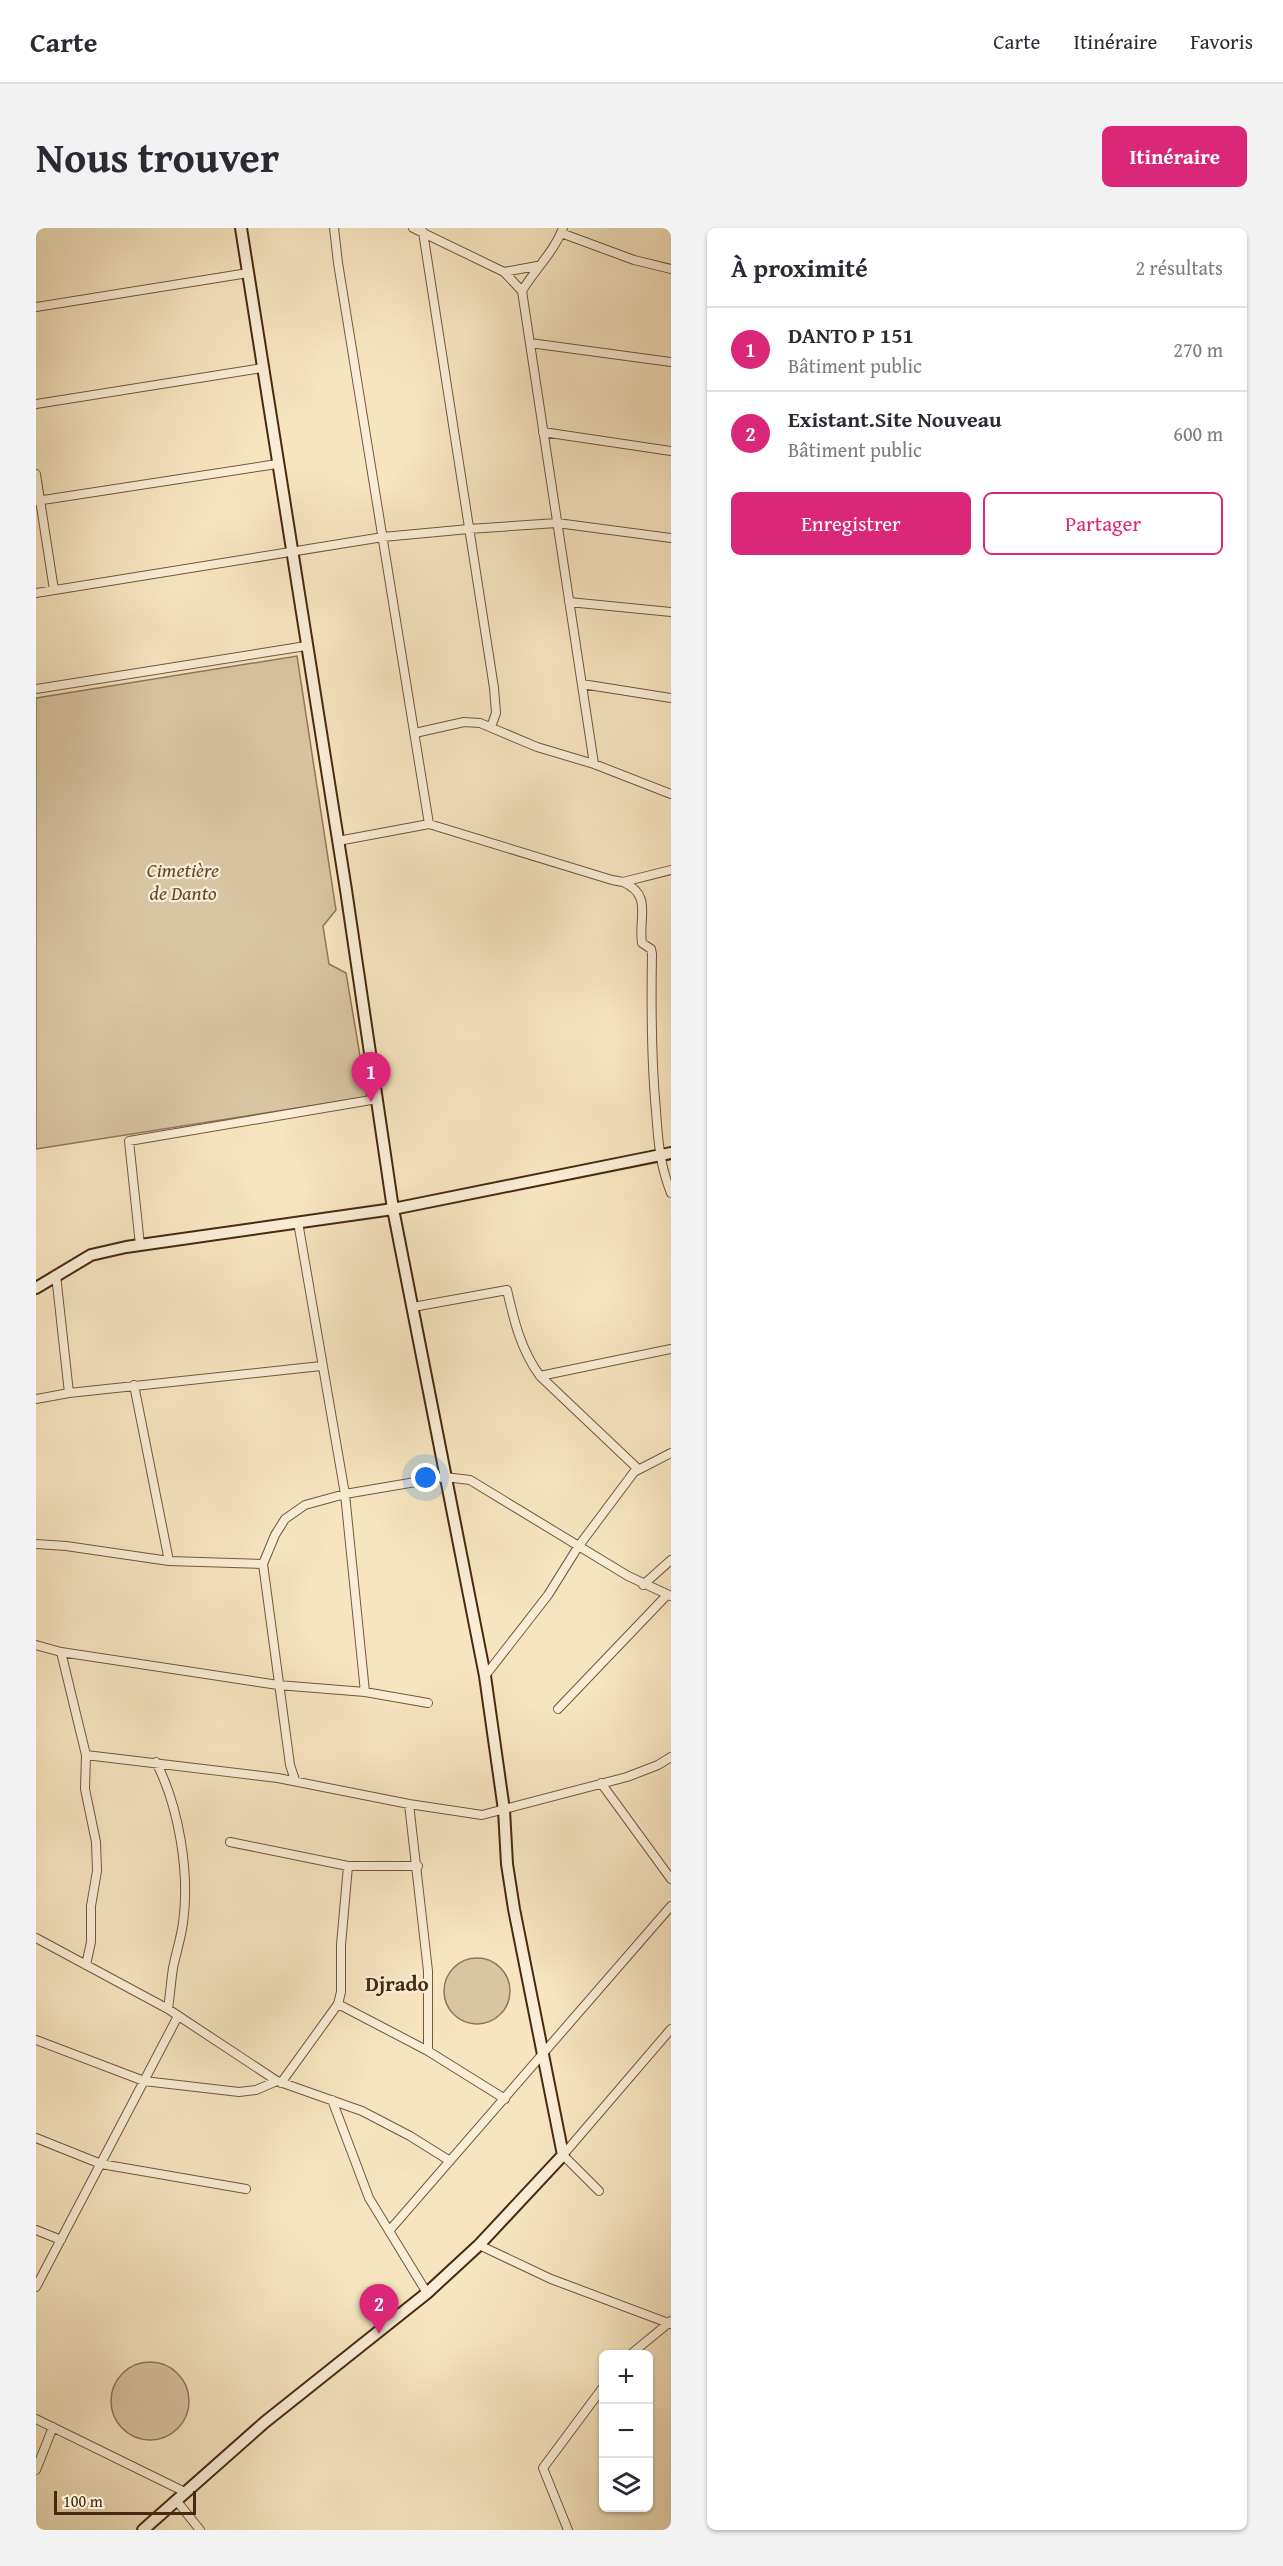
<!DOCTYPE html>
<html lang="fr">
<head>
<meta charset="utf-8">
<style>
  :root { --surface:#fff; --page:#f2f2f3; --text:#2b2b33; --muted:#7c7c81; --line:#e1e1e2; --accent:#db2777 }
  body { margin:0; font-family:"Gentium Book Plus",serif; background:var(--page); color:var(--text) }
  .controls { position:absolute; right:18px; bottom:18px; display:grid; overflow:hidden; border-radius:9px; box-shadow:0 2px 4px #0004 }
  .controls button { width:54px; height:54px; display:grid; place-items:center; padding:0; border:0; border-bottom:2px solid var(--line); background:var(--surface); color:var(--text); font:30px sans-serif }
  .scale { position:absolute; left:18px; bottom:15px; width:142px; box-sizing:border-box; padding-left:6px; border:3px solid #482811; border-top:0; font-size:16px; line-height:21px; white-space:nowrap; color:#482811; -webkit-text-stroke:4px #f9eed5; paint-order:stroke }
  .you { position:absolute; left:390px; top:1250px; width:21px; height:21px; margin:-15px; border:4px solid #fff; border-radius:50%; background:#1a73e8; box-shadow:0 0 0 9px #1a73e833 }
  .badge { display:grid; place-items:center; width:39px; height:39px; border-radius:50%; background:var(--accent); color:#fff; font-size:20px; font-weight:700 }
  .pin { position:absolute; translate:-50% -50px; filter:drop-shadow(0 2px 3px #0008) }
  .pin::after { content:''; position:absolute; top:32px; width:21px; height:18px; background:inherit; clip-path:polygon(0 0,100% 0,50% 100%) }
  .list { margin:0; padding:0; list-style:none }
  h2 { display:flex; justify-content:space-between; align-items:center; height:78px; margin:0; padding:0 24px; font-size:26px }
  h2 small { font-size:20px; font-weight:400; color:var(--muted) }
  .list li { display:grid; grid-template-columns:39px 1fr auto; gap:18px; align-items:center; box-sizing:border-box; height:84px; padding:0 24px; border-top:2px solid var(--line) }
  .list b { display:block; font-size:22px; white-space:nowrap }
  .list p { margin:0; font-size:20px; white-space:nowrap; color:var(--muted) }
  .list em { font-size:20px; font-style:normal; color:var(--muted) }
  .actions { display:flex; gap:12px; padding:18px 24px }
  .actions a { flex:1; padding:14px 0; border:2px solid var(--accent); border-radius:9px; text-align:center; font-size:21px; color:var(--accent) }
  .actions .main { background:var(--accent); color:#fff }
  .icon { flex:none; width:33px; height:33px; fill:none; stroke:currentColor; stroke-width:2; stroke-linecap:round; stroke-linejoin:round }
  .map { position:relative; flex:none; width:635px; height:2302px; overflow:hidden; border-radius:9px }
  header { display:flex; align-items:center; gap:36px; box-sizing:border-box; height:84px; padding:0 30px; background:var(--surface); border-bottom:2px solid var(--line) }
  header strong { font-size:28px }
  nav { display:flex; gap:33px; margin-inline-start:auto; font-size:21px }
  .intro { display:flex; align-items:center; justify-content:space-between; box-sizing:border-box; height:144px; padding:0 36px }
  h1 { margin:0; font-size:42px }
  .button { padding:15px 27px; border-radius:9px; background:var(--accent); color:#fff; font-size:21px; font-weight:700 }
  main { display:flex; gap:36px; padding:0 36px }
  aside { flex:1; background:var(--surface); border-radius:9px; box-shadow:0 2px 4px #0004 }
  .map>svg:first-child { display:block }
</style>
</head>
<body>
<header>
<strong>Carte</strong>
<nav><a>Carte</a><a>Itinéraire</a><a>Favoris</a></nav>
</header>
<div class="intro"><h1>Nous trouver</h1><a class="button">Itinéraire</a></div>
<main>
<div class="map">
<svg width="635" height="2302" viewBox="0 0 635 2302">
  <rect width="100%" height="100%" fill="#f6e5bf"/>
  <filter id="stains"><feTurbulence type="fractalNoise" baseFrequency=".00333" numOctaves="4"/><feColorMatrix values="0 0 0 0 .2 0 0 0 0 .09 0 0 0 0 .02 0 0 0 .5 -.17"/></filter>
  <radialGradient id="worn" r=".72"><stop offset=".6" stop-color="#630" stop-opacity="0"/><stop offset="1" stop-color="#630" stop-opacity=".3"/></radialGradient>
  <path fill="#d8c5a1" stroke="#907659" stroke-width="1.5" d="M261,428l39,254 -13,16 6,38 17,9 21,124 -331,52v-451z
    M408 1763a33 33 0 1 1 66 0a33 33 0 1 1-66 0Z
    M75 2173a39 39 0 1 1 78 0a39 39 0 1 1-78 0Z"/>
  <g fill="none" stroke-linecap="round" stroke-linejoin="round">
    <g stroke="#74573c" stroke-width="10">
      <path id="street" d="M298,0l4,35 91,561
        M377,0l91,44 18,19 72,473
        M387,4l71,456 2,25 -5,14
        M525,5l73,27 37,9
        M468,44l33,-6
        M486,63c13,-22 32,-39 41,-63
        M0,79l212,-34
        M494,115l141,19
        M0,176l226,-36
        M507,204l128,19
        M0,246l18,116
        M0,273l241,-37
        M0,365l347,-56 86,-8 88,-6 114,15
        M533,374l102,10
        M546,456l89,14
        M0,461l270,-43
        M379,505l49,-11 16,1 57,24 57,17 77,30
        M302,613l91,-17 183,56 11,2 48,-12
        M587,654c30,13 15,36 19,61l9,6 1,5c-1,55 -1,103 4,157 2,29 4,55 15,82
        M262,994l47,272 20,198
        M104,1017l-11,-104 248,-42
        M20,1047l13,118 252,-27
        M377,1079l94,-17c7,31 14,60 33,86l97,92
        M504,1148l131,-27
        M98,1157l35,176
        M0,1171l33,-6
        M0,1316l30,2 103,15 94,3
        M607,1357l28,-25
        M0,1417l25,7 217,33 87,7 63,11
        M25,1424l25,103 -1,34 11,53 1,29 -6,35v36l-5,23
        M449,1448l63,-81 30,-48 56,-75 37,-19
        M522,1481l109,-114
        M50,1527l192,23 131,26 73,11 145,-38 31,-12 13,-8
        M120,1534c23,45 34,111 27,161 -2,15 -7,30 -10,45 -2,13 -3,27 -5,41
        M259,1552l-5,-15 -27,-201 12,-29 10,-16 20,-14 40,-11 100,-17 25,3 158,96 43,20
        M565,1555l70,96
        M373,1576l19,167v80
        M194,1614l118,24h70
        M0,1710l132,71 109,72 85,30 48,25 40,25
        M302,1776l90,47 77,48
        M0,1812l108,41 95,11 17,-2 21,-9
        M245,1855l57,-79 3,-12v-47l7,-79
        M296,1872l37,98 58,95
        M0,1910l65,26 145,25
        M563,1963l-36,-36 108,-126
        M0,2002l25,10
        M353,2003l282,-325
        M443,2017l72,34 120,45
        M0,2059l142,-271
        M595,2126l40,-33
        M0,2191l149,73
        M0,2242l17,-43
        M140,2272l24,30
        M532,2302l-25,-62 61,-82"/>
    </g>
    <g stroke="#482811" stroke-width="14">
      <path id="secondary" d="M0,1060l55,-33 35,-8 267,-38 278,-56
        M107,2302l122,-108 162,-129 52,-48 84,-90 -49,-246 -7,-45 -3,-54 -19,-134 -92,-467 -47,-319 -105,-662"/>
    </g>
    <use href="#street" stroke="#f9eed5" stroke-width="8"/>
    <use href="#secondary" stroke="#f9eed5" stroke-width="10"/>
  </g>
  <g text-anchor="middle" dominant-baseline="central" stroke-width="4.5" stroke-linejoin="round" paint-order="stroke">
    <g font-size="20" font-style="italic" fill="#65472e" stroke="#f9eed5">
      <text x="147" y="641">Cimetière<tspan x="147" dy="23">de Danto</tspan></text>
    </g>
    <g font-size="21" font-weight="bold" fill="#482811" stroke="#f9eed5">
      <text x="361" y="1755">Djrado</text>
    </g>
  </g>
  <rect width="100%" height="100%" filter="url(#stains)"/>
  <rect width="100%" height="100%" fill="url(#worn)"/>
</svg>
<div class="controls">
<button>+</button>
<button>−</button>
<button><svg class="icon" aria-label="layers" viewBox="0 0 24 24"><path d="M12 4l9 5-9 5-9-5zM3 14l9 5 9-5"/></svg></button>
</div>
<div class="scale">100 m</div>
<div class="you"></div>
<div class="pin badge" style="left:335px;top:874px">1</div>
<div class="pin badge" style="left:343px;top:2106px">2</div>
</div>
<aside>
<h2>À proximité<small>2 résultats</small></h2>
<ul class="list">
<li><span class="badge">1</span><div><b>DANTO P 151</b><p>Bâtiment public</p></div><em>270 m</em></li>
<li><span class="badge">2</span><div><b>Existant.Site Nouveau</b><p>Bâtiment public</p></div><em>600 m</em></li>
</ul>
<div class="actions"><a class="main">Enregistrer</a><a>Partager</a></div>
</aside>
</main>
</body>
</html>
